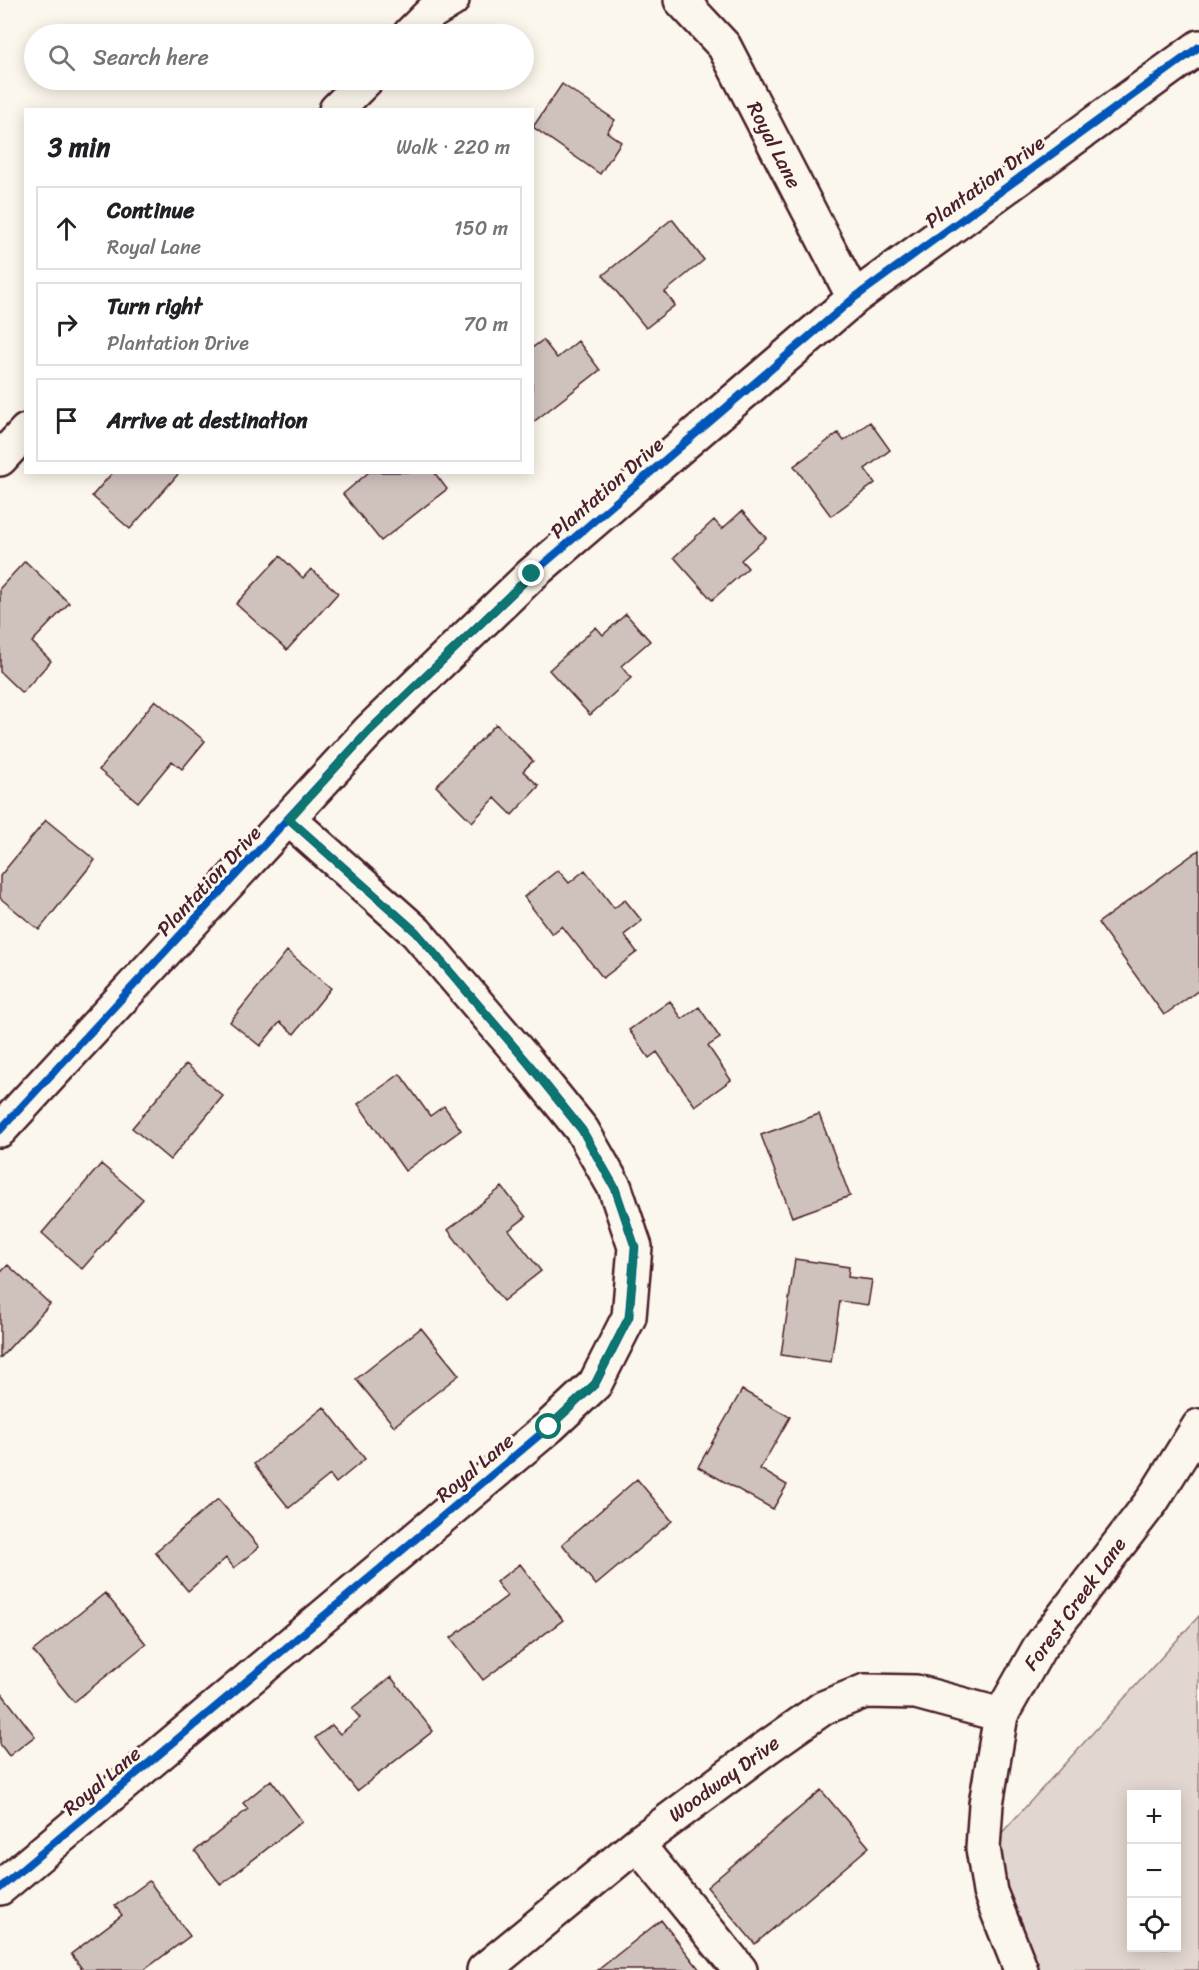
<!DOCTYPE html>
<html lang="en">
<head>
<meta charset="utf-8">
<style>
  :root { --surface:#fff; --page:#f2f2f2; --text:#202124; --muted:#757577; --line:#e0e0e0 }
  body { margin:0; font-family:Sriracha,sans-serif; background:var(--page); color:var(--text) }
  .controls { position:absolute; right:18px; bottom:18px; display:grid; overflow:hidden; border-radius:0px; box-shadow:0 3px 15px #0003 }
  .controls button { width:54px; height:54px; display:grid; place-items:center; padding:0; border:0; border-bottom:2px solid var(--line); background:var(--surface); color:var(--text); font:30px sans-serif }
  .stop { position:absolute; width:18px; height:18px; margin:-14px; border:4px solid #0f766e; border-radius:50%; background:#fff }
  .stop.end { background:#0f766e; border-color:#fff; box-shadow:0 2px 6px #0008 }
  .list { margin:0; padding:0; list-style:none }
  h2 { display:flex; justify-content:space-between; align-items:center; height:78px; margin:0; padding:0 24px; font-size:26px }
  h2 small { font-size:20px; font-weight:400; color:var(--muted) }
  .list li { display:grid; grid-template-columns:39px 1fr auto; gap:18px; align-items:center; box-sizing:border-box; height:84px; margin:0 12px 12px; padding:0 12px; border:2px solid var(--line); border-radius:0px }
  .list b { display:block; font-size:22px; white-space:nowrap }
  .list p { margin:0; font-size:20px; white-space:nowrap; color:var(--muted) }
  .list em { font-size:20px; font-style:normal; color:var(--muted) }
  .icon { flex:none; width:33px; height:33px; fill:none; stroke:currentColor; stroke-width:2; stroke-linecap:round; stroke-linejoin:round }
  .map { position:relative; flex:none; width:1199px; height:1970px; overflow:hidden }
  .search { position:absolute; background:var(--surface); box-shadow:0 3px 15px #0003; left:24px; top:24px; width:510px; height:66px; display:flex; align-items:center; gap:15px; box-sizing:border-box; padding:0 21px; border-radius:33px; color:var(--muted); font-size:22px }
  .panel { position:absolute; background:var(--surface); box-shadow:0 3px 15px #0003; left:24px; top:108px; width:510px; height:366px; border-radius:0px }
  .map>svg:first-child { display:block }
</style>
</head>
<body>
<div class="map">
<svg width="1199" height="1970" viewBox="0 0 1199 1970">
  <rect width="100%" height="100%" fill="#fbf7ec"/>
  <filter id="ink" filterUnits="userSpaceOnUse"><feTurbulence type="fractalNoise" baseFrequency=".0167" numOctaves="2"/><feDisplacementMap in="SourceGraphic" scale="12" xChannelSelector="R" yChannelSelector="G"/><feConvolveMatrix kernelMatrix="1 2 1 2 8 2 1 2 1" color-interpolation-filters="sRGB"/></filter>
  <g filter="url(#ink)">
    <path fill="#e2d7d0" stroke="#967b7e" stroke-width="1.5" fill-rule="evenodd" d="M1199,1616v354h-179l-41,-112zM1132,1794h44v154h-44z"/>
    <path fill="#cfc2bc" stroke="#4a1f2b" stroke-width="1.5" d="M562,84l53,36 -8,12 14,10 -21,32 -67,-47z
      M672,219l32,41 -39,32 10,13 -29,23 -43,-53z
      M543,340l14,18 21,-17 22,29 -68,53v-75z
      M870,422l20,28 -25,19 10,14 -44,33 -37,-50 44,-33 6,8z
      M113,472h67l-50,57 -38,-33z
      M369,472h65l13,17 -66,52 -38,-47z
      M742,511l24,27 -25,22 7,8 -36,32 -38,-43 40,-37 8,9z
      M280,556l23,22 8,-9 27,24 -51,57 -51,-46z
      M25,561l44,42 -37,39 19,19 -29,32 -22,-21v-84z
      M626,614l24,27 -29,25 10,12 -41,37 -41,-45 47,-43 7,8z
      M155,700l50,41 -23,28 -10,-8 -34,41 -39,-32z
      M496,724l37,37 -10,10 16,15 -27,29 -17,-17 -23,24 -36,-36z
      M46,820l49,40 -56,70 -39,-32v-22z
      M1199,850v140l-35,25 -66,-92z
      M558,870l11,13 16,-13 29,38 11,-8 17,21 -18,14 13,17 -34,26 -41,-52 -10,8 -28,-37z
      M287,951l44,37 -37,46 -14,-12 -20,24 -30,-24z
      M670,1001l12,18 17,-12 21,31 -12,8 23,34 -36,26 -38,-54 -8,6 -20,-28z
      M186,1064l37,32 -53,64 -38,-32z
      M400,1074l30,42 14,-10 17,24 -56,41 -47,-67z
      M819,1114l31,82 -58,21 -31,-82z
      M101,1164l42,35 -61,70 -40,-36z
      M502,1187l24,30 -17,13 32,41 -38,30 -55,-71z
      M795,1259l54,8 -1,10 24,3 -4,25 -28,-4 -9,61 -50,-7z
      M8,1265l42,39 -50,54v-85z
      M421,1328l38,47 -65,51 -38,-47z
      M742,1390l48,27 -30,52 27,16 -14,24 -75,-42z
      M324,1407l41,52 -29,24 -6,-8 -41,33 -35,-44z
      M637,1479l35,42 -76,64 -34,-41z
      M218,1499l41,48 -25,21 -8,-10 -38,33 -33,-39z
      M520,1564l43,56 -80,60 -32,-42 56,-42 -11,-14z
      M105,1593l41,51 -72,58 -41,-51z
      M391,1677l42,54 -76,60 -42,-53 17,-13 8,9 20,-16 -8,-10z
      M0,1691l35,45 -26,20 -9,-12z
      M271,1780l31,41 -81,64 -26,-34 53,-42 -5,-6z
      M821,1790l48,57 -114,97 -48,-57z
      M149,1881l41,55 -46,34h-61l-12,-16 51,-39 -7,-9z
      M661,1920l39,50h-102z"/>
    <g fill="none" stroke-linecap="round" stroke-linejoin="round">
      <g stroke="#4a1f2b" stroke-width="38">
        <path id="minor" d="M681,0l43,46 130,252
          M410,34l22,-22 20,-12
          M336,110l30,-30
          M0,459l26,-28
          M0,1130l369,-399 163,-157 322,-276 345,-251
          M637,1844l103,126
          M0,1888l549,-461 46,-43 34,-67 6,-70 -20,-59 -33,-58 -54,-67 -112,-131 -127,-113
          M484,1970l153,-126 129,-96 57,-40 42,-17 51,1 85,23
          M1021,1970l-31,-78 -7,-44 3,-44 15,-89 38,-67 113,-147 47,-75"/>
      </g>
      <use href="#minor" stroke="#fbf7ec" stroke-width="33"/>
      <g stroke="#fbf7ec" stroke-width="11">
        <path id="cycleway" d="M0,1130l369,-399 163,-157 322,-276 345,-251
          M0,1888l549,-461 46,-43 34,-67 6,-70 -20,-59 -33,-58 -54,-67 -112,-131 -127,-113"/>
      </g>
      <use href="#cycleway" stroke="#0057b8" stroke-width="8"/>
    </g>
  </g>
  <g fill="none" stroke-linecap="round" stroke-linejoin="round" filter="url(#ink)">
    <path stroke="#0f766e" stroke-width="8" d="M532,574l-163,157 -80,88 127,113 112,131 54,67 33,58 20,59 -6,70 -34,67 -46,43"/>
  </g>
  <g text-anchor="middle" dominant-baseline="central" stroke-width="6" stroke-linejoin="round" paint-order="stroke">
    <g font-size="20" fill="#4a1f2b" stroke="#fbf7ec">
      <text transform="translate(774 145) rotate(63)">Royal Lane</text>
      <text transform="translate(985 182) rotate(-36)">Plantation Drive</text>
      <text transform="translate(607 488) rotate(-41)">Plantation Drive</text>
      <text transform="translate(209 881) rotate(-47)">Plantation Drive</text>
      <text transform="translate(475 1468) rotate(-40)">Royal Lane</text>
      <text transform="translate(1075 1604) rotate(-54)">Forest Creek Lane</text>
      <text transform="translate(724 1779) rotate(-36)">Woodway Drive</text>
      <text transform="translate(102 1781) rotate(-40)">Royal Lane</text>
    </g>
  </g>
</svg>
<div class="controls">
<button>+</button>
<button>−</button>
<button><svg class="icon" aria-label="locate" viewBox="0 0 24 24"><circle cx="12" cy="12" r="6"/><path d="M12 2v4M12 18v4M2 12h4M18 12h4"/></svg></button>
</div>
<div class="stop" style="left:549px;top:1427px"></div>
<div class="stop end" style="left:532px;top:574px"></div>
<div class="search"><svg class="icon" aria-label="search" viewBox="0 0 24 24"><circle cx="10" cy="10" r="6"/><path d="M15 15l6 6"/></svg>Search here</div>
<section class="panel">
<h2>3 min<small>Walk · 220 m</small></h2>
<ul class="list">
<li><svg class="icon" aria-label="ahead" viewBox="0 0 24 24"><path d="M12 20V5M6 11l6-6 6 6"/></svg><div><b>Continue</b><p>Royal Lane</p></div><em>150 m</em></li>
<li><svg class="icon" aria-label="right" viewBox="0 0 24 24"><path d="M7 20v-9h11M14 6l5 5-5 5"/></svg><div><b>Turn right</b><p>Plantation Drive</p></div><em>70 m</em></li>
<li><svg class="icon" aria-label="arrive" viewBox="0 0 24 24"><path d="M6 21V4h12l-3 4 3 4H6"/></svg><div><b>Arrive at destination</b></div></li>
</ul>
</section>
</div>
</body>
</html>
